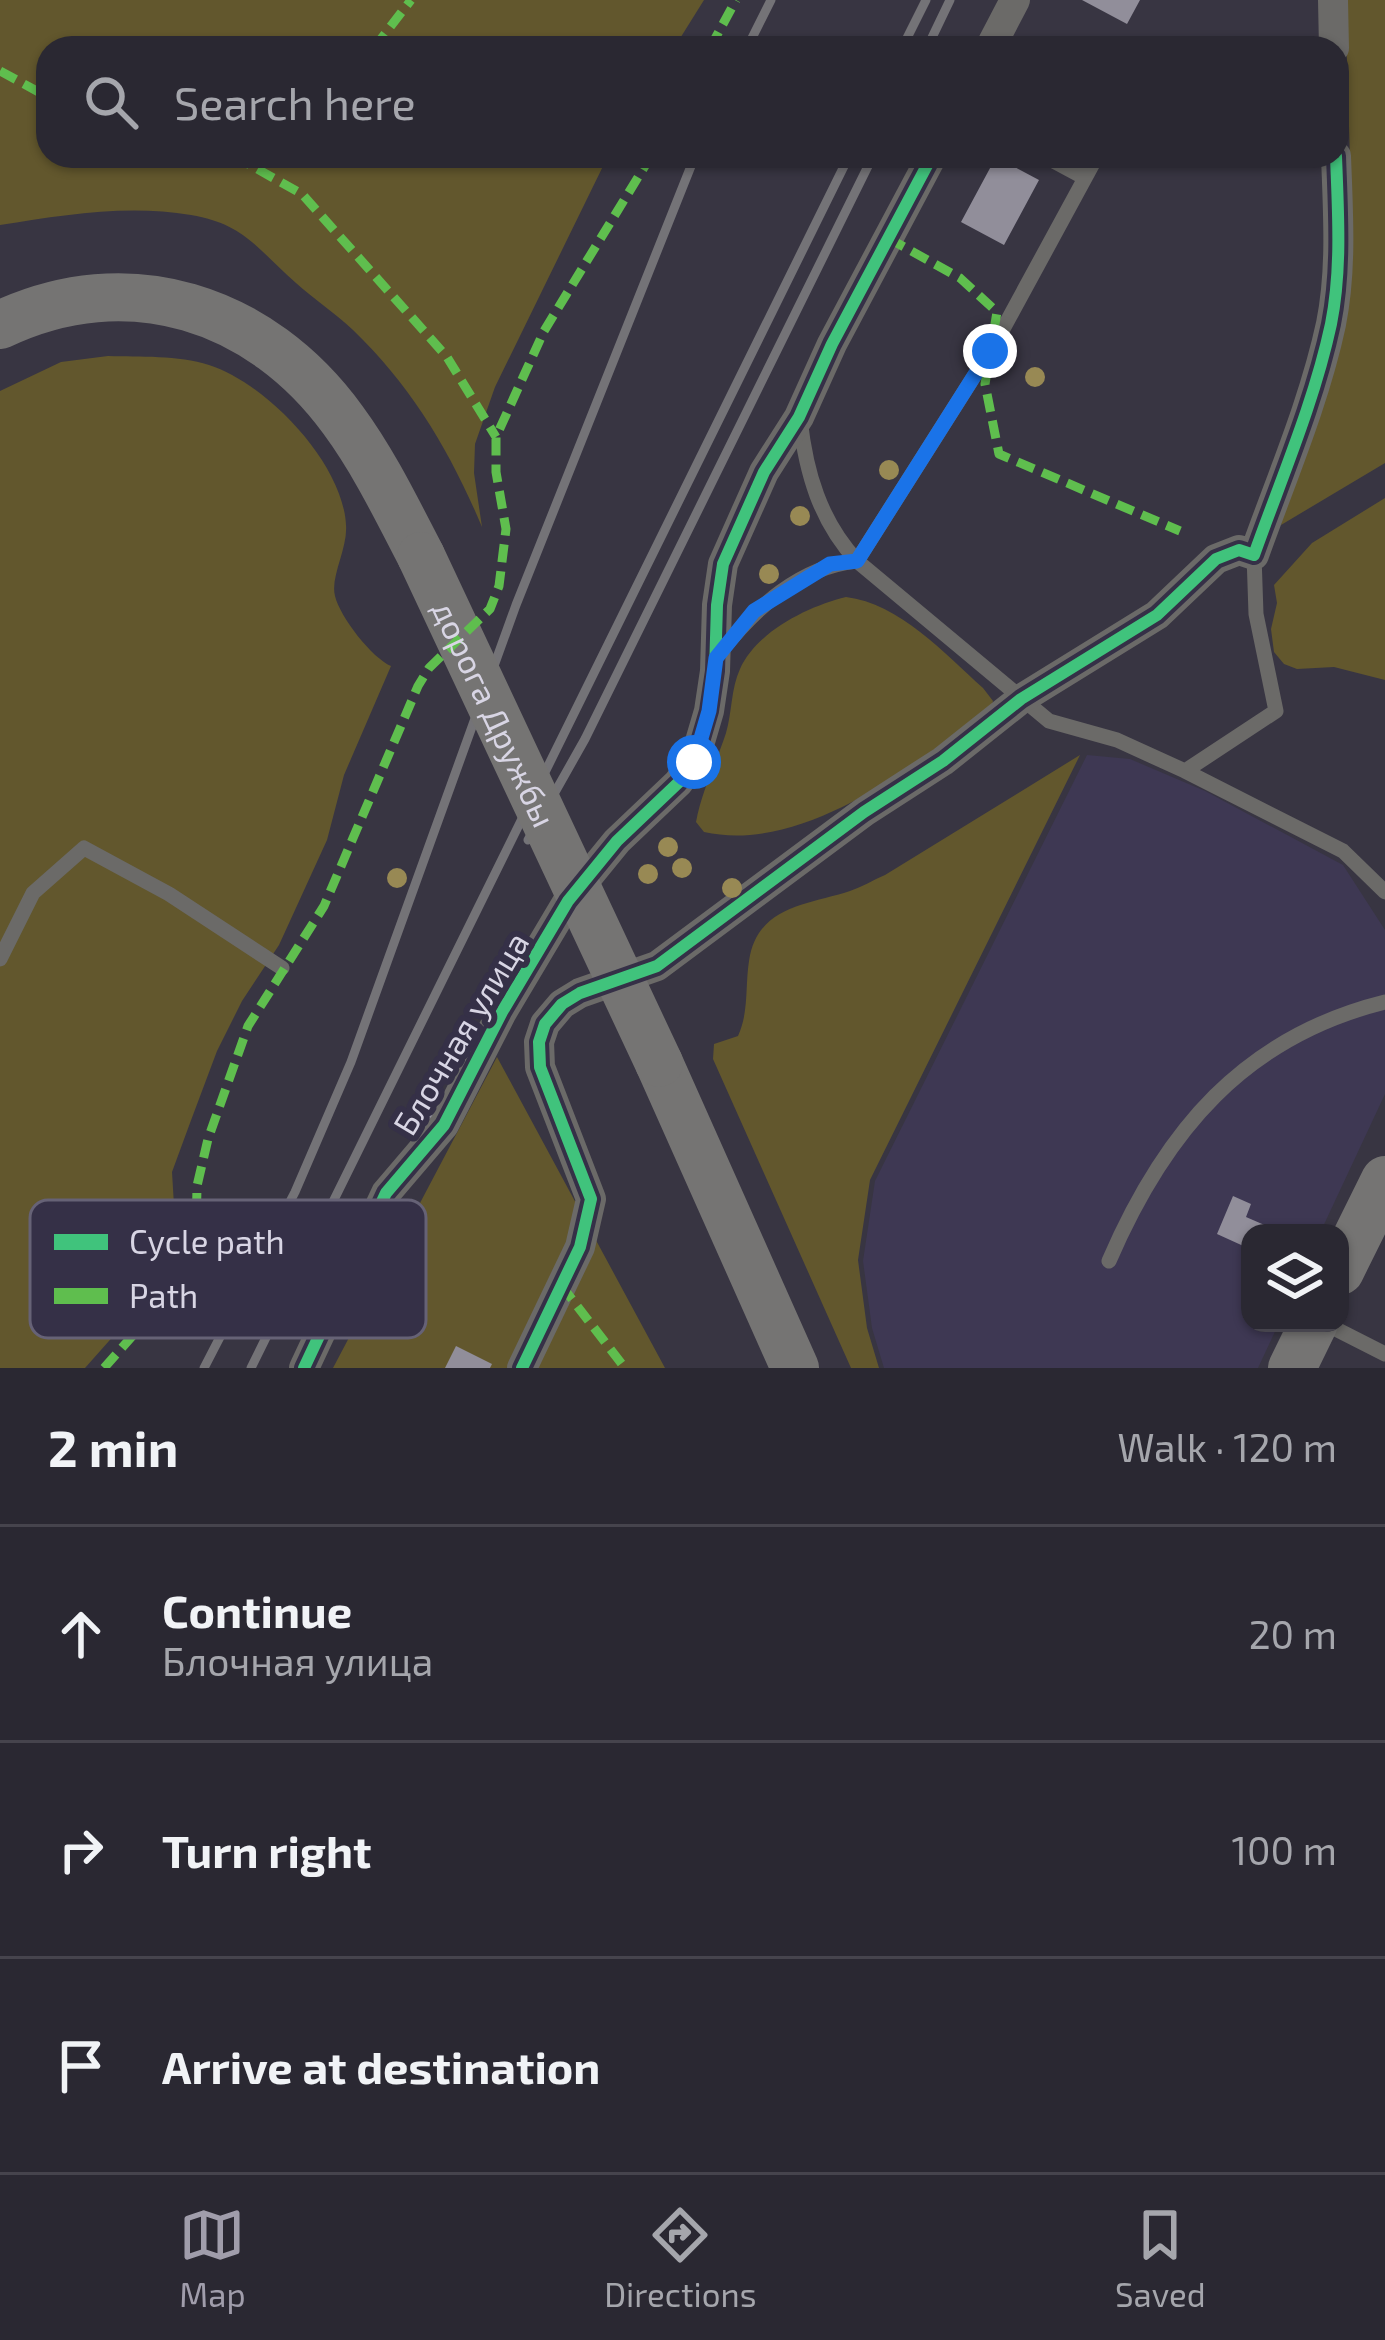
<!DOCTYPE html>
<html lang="en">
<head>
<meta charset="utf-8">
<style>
  :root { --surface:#2a2832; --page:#36343e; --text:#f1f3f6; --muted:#a5a6ac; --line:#46444d; --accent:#a09dab }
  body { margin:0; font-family:"Exo 2",sans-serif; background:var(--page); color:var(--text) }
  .controls { position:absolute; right:36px; bottom:36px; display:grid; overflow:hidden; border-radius:24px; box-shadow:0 3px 9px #0004 }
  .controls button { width:108px; height:108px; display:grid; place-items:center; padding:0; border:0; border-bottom:3px solid var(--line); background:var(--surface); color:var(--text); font:60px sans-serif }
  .stop { position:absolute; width:36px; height:36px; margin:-27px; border:9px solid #1a73e8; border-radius:50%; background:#fff }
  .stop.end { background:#1a73e8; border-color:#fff; box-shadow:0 3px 12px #0008 }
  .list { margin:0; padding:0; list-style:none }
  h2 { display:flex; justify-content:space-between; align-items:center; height:156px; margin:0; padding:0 48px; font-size:51px }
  h2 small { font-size:39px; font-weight:400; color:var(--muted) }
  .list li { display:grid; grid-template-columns:78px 1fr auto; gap:36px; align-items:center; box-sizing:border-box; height:216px; padding:0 48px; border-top:3px solid var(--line) }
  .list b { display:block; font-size:45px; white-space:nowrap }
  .list p { margin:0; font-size:39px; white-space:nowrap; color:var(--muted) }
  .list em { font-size:39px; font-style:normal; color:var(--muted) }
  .icon { flex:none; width:66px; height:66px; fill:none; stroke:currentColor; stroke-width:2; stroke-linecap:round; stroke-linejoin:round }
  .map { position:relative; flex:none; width:1385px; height:1368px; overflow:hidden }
  .search { position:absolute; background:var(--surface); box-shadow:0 3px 9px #0004; left:36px; right:36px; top:36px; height:132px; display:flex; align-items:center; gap:30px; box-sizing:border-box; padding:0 42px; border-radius:36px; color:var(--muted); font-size:45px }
  .sheet { height:804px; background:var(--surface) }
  nav { display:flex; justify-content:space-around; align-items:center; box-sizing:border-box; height:168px; border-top:3px solid var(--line); background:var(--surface); font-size:33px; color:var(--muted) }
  nav a { display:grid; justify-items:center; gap:6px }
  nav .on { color:var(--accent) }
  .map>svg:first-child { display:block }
</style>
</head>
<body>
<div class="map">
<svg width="1385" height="1368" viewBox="0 0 1385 1368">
  <rect width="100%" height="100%" fill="#383542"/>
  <path fill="#3e3853" d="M1087,755l43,4 75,32 138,74 42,65v164l-65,139h-70v90h29l-21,45h-374l-12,-40 -9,-67 12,-80z"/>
  <path fill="#62572d" d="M0,0h704l-30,48h-626v108h560l-113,231 -20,57 -1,29 8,54c-32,-76 -70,-140 -129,-197 -18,-17 -39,-31 -57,-47 -38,-33 -51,-59 -105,-68 -64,-11 -128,0 -191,10z
    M1345,0h40v463l-104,62 70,-335z
    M108,356c32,1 70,-1 101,9 57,18 134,98 137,160 2,23 -16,52 -11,71 5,21 37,62 56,70l-47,109 -17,65 -48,105 -37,56 -25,50 -27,72 -18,49 5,83 -13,24 -79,89h-85v-977l61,-29z
    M1385,498v182l-51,-13 -37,2 -13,-5 -10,-12 -3,-23 6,-26 -3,-18 38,-42z
    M846,597c53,6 99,57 137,91l10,13 -3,10c-75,54 -187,143 -286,121l-8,-10c6,-32 20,-59 30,-89 6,-20 5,-45 14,-64 17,-38 69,-63 106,-72z
    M1080,755l-210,425 -12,80 9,68 12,40h-28l-138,-309 1,-15 24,-8c11,-24 7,-49 11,-75 8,-55 58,-56 101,-70 12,-4 23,-11 35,-16z
    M497,1057l168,311h-332z"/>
  <path fill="#918e9a" d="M1082,0h58l-13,24z
    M996,157l43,23 -35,65 -43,-23z
    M425,1103l12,6 -10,22 -13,-6z
    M1233,1196l18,8 -5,13 37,16h-33v16l-33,-15z
    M456,1346l36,18 -2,4h-45z"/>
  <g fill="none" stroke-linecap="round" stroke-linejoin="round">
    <path stroke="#6b6a68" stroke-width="15" d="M1044,156l41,22
      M800,419c6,54 20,102 57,142l192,160 68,19 68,31 91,-60 -20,-97 -2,-59
      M721,651c35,-43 78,-84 136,-90l140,-221 100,-184
      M1185,771l158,80 42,41
      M0,959l33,-66 51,-45 85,46 113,74
      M1109,1261c56,-130 135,-224 276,-259
      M1324,1323l61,31"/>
    <path stroke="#6b6a68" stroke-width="30" d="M1333,0l1,48
      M990,48l25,-48
      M304,1368l82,-175 58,-68 58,-113 66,-111 49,-60 61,-58 16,-21 15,-51 6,-40 2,-66 6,-41 41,-92 35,-55 33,-73 100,-188
      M522,1368l58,-121 11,-48 -51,-132 -1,-25 6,-18 17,-20 18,-11 77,-27 207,-154 79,-51 78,-62 136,-84 59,-56 23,-9 15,5c27,-76 60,-152 77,-231 11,-55 7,-112 5,-168"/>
    <path stroke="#757473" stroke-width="48" d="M0,325c128,-61 261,-18 343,95 31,42 54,90 78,136
      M659,1063l136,305
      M1340,1271l45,-91
      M1292,1368l22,-45"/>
    <path stroke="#747377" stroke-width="9" d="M747,48l24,-48
      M902,48l24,-48
      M927,48l23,-48
      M528,840l57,-101 288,-583
      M204,1368l91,-176 56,-130 165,-457 179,-449
      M251,1368l598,-1212"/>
    <path stroke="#757473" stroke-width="48" id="s1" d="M421,556l238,507"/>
    <path stroke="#5fbe4e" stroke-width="9" stroke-dasharray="18 9" stroke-linecap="butt" d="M374,48l37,-48
      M710,48l26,-48
      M0,71l48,26
      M234,156l68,38 145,163 49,80
      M888,238l72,40 37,34 -12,72 14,70 181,77
      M561,1285l64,83
      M104,1368l79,-89 13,-41 1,-52 11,-47 40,-113 76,-120 94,-220 11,-18 61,-59 9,-23 7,-57 -10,-57v-35l48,-106 107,-175"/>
    <g stroke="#353047" stroke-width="20">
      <path id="cycleway" d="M304,1368l82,-175 58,-68 58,-113 66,-111 49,-60 61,-58 16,-21 15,-51 6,-40 2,-66 6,-41 41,-92 35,-55 33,-73 100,-188
        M522,1368l58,-121 11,-48 -51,-132 -1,-25 6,-18 17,-20 18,-11 77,-27 207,-154 79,-51 78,-62 136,-84 59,-56 23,-9 15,5c27,-76 60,-152 77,-231 11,-55 7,-112 5,-168"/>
    </g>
    <use href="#cycleway" stroke="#40c37c" stroke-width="12"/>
  </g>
  <g fill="#988954">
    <circle cx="1035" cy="377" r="10"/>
    <circle cx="889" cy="470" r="10"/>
    <circle cx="800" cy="516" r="10"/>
    <circle cx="769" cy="574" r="10"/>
    <circle cx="668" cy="847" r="10"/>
    <circle cx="682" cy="868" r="10"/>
    <circle cx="648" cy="874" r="10"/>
    <circle cx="397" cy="878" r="10"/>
    <circle cx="732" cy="888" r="10"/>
  </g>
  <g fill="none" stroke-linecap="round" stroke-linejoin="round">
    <path stroke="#1a73e8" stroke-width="15" d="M694,762l15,-51 7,-53 38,-47 76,-47 27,-3 133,-210"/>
  </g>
  <g text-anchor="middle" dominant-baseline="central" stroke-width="12" stroke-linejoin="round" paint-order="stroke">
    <g font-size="33" fill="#d8d5e4" stroke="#353047">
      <text stroke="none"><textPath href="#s1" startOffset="174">дорога Дружбы</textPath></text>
      <text transform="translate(460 1033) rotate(-59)">Блочная улица</text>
    </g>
  </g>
  <rect x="30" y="1200" width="396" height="138" rx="18" fill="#353047" stroke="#666276" stroke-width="3"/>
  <rect x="54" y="1234" width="54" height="16" fill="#40c37c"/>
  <rect x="54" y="1288" width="54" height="16" fill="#5fbe4e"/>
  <g font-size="33" fill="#d8d5e4">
    <text x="129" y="1254">Cycle path</text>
    <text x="129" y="1308">Path</text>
  </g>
</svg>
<div class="controls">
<button><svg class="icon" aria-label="layers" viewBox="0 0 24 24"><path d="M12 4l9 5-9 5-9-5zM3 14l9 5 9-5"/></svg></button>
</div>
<div class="stop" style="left:694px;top:762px"></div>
<div class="stop end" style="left:990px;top:351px"></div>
<div class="search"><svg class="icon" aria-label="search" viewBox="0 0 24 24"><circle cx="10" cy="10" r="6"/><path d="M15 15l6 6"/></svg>Search here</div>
</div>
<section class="sheet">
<h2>2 min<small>Walk · 120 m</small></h2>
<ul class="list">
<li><svg class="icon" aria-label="ahead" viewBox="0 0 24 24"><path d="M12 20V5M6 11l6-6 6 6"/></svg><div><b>Continue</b><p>Блочная улица</p></div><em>20 m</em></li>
<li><svg class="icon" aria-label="right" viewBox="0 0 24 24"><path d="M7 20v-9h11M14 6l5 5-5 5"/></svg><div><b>Turn right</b></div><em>100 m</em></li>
<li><svg class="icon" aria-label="arrive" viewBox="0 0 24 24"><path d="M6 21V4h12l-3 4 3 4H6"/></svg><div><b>Arrive at destination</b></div></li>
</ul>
</section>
<nav>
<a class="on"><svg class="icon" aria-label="map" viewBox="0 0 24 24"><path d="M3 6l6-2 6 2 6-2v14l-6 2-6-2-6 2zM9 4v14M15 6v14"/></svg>Map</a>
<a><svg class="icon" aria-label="directions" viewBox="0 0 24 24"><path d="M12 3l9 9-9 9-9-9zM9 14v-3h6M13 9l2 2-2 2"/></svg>Directions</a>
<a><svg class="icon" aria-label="saved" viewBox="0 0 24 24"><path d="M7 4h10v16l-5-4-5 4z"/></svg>Saved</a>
</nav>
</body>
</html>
